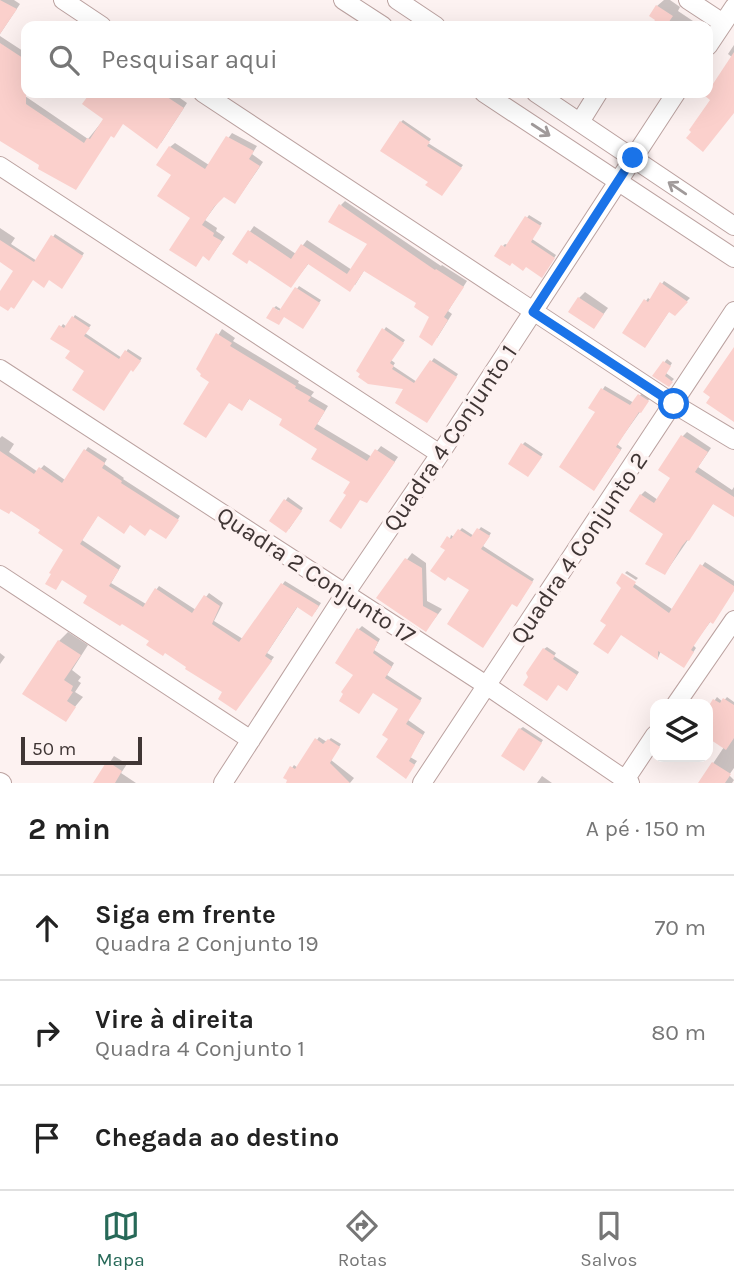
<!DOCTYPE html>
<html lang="pt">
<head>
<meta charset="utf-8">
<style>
  :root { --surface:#fff; --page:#f2f2f2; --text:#222; --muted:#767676; --line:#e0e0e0; --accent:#276958 }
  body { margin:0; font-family:Karla,sans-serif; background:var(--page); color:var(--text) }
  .controls { position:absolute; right:21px; bottom:21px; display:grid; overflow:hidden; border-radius:14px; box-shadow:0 7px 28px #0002 }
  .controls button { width:63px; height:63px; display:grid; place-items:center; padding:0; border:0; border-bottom:2px solid var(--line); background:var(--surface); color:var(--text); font:35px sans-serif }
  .scale { position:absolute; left:21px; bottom:18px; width:121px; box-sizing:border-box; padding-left:7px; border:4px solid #403635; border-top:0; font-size:19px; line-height:24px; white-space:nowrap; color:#403635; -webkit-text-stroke:5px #fdf2f1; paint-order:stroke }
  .stop { position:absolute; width:21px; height:21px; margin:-16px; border:5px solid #1a73e8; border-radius:50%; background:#fff }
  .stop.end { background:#1a73e8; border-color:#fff; box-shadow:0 2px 7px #0008 }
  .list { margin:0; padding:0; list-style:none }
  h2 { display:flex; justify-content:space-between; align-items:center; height:91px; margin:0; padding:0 28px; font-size:30px }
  h2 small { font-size:23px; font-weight:400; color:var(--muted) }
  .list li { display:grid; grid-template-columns:46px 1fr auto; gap:21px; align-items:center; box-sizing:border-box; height:105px; padding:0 28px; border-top:2px solid var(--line) }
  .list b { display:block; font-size:26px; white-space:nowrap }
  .list p { margin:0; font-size:23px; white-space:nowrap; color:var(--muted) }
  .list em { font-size:23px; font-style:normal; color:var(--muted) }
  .icon { flex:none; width:38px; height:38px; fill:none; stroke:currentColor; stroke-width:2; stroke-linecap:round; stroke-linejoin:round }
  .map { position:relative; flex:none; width:734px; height:783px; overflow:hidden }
  .search { position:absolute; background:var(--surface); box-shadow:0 7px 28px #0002; left:21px; right:21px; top:21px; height:77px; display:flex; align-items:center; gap:18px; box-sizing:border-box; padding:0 24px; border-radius:14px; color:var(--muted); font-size:26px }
  .sheet { height:406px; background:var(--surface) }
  nav { display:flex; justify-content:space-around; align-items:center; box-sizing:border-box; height:98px; border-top:2px solid var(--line); background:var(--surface); font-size:19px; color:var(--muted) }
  nav a { display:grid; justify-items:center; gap:4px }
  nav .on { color:var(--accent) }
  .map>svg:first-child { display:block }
</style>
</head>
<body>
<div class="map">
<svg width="734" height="783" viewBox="0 0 734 783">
  <rect width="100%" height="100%" fill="#fdf2f1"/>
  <path fill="#0003" d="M0,0h14l6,4 -20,30z
    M664,0h6l10,7 -2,4 15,10 -4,5h-36l4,-6v-14z
    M0,36l26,17 1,40 -2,3 63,43 17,-21 -21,-14 8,-11h81l14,10 -26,40 -37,-21 -12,12 -71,30 -41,-26z
    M734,45v67l-31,38 10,-50 20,-42 -5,-4z
    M403,120l28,19 -3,4 35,22 -19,26 -13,-9 -30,-60z
    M232,133l25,13 -5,8 11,8 -24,35 -15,-3 -19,26 12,8 -1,3 9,6 -12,17 -20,-37 -20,-42 -3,-28 5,-4 34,22z
    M345,201l96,65 1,-1 25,16 -19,30 4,3 -15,24 -6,-22 -12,-13 -54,-34 -10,16 -46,-22 -18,23 -41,-28 -16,-4 20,-28 42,28 11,-14 45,30 17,-26 -28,-39z
    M529,215l13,8 -10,16 24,16 -12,18 -41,-27 2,-2 3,1z
    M0,228l15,10 -4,6 26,17 18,-27 29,19 -20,31 -15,-6 -16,1 -33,25v-10l16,-24 -16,-10z
    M664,281l26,17 -15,15 -5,-3 -23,34 -1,-43 2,-3 3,2z
    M299,286l22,14 -16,24 -31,-16 2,-2 6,4z
    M585,292l23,16 -14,19 -15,-29z
    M75,315l16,10 -6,8 37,25 6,-9 14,9 -6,9 -50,4 -14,-21 -11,-23 2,-3 4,3z
    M386,327l19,13 -14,20 4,3 -2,3 24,16 17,-24 24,16 -29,45 -23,-31 -48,-18z
    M222,329l13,9 -2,3 66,40 -1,2 16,9 -3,4 17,10 -11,18 55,33 9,-11 17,11 -27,39 -22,-2 4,-13 -33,-33 -35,-29 -35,-21 -8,11 -44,-41z
    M667,359l5,4 -6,10 8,6 -6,6 -14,-10z
    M605,386l29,17 8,-10 8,5 -33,46 5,4 -26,39 2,-76 -7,-4z
    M687,432l24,16 -13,19 34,23 2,-3v27l-20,-12 -46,67 -3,-35 -24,-39 4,-4 13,9 14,-23 11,-41z
    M2,436l12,8 -5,8 29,20 6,-7 21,15 23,-33 19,12 -3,5 20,14 -1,1 57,37 -11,18 -18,-7 -53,-12 -16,25 39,26 -10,17 35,21 13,-18 37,24 13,-17 14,10 -9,18 29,18 42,-58 36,22 -6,9 -17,-6 -31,47 7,4 -35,48 -14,-13 -135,-96 -28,-17 3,-30 -22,-19 -32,-21 -11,-2v-69z
    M525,442l18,12 -13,19 -7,-29z
    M288,497l15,11 -14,21 -17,-8z
    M481,527l10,6 -8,13 51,33 -15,24 -47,-14 -25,-39 4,-15 3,2 8,-9 12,8z
    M412,553l14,10 1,38 15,8 -16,21 -47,-33z
    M705,562l29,19v9l-41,55 3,3 -9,14 -26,-11 -3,7 -50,-33 15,-37v-12l49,33z
    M627,571l11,7 -2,2 -11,-7z
    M362,626l18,13 -6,11 20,13 -7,12 35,23 -14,22 17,12 -15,25 7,4 -9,13 -18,-36 10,-29 -45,-35 4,-45z
    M68,632l20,13 -16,25 9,7 -3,4 3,2 -6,9 8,5 -18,22 -6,-78z
    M547,647l9,6 -2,3 25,16 -10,15 -11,-4 -14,-34z
    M0,653l5,4 -5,7z
    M717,697l6,5 4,-5 7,5v66l-5,7 5,5 -2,3h-32l24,-36 -16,-11v-18l3,-5 -3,-3z
    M523,727l20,13 -17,27 -6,-38z
    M319,737l8,5 4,-4 10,6 -10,16 23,18 -4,5h-56l-2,-15 2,-3 4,3z
    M114,756l13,8 -6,9 15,10h-40z
    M542,776l10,7h-15z"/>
  <path fill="#fbd0cc" d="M0,0l17,9 -17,25z
    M656,5l17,11 -7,10h-15l4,-6 -6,-4z
    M0,43l26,17v44l58,39 3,-5 3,1 13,-20 -21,-15 8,-11h71l23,15 -27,41 -34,-25 -9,14 -3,-2 -35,54 -38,-21 1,-4 -39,-24z
    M734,52v61l-31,39 -17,-14 5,-6 -2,-2 21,-30 -5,-4z
    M400,121l30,21 -3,4 35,22 -20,28 -17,-11 3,-3 -48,-31z
    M226,136l28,15 -5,8 11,7 -25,38 -11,-7 -10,10 -12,18 12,8 -1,3 9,5 -13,20 -6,-5 -7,11 -27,-17 21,-32 -33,-22 14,-21 -15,-10 13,-19 36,23z
    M339,204l96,66 1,-1 28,18 -20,30 4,3 -16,26 -13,-9 10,-20 -15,-10 2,-4 -52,-32 -14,21 -42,-28 -17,24 -42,-28 -2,4 -15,-10 16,-24 43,29 10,-15 46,30 20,-30 -39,-22z
    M525,216l16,10 -10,16 24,16 -13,20 -16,-11 -3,4 -11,-8 -2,3 -16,-10 7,-11 4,2z
    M51,235l32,21 -21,33 -13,-9 -5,8 -11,-8 -19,29 -3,-2 -3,4 -8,-5v-15l13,-20 -13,-9v-22l34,22z
    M660,282l28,20 -13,14 -6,-4 -24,36 -23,-15 22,-34 4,3z
    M295,287l25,16 -17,26 -19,-12 -5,8 -13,-7 7,-11 6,4z
    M578,297l26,17 -10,15 -26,-17z
    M72,316l18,12 -6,8 35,23 6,-9 16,11 -8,11 -2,-2 -27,41 -32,-21 12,-19 -19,-13 5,-7 -20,-12 9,-14 5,3z
    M382,328l22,15 -14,20 4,3 -2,3 22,14 16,-23 27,17 -30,46 -32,-20 8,-14 -35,-5 -10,-7 2,-3 -4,-3z
    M216,333l16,10 -2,3 66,40 -1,2 16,9 -3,4 17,10 -11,18 53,32 8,-12 20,13 -28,41 -7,-3 -19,29 -12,-8 17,-26 -3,-2 7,-11 -39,-23 6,-10 -38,-24 3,-6 -33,-20 -7,12 -13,-8 -23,35 -23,-14 26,-42 -9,-6 1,-2 -5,-5z
    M734,347v75l-28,-19 4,-6 -7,-5z
    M663,361l8,5 -6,10 8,6 -4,5 -17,-11z
    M601,388l29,17 8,-11 11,7 -8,12 -2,-1 -23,35 5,3 -27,41 -35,-24 36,-55 -7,-4z
    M681,435l27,17 -13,20 39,25v20l-21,-13 -24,37 -2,-1 -5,6 -17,29 -20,-11 18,-30 -34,-23 11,-17 14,9 16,-25 -12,-8z
    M521,443l21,14 -14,20 -20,-13z
    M84,449l21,14 -3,5 20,13 -1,2 58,37 -13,19 -16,-10 -5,7 -15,-11 -6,9 -26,-18 -18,28 39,26 -10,16 34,21 12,-19 37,25 12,-18 16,11 -8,18 27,18 42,-59 38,23 -7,11 -15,-10 -32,49 7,5 -36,50 -18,-12 4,-7 -37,-23 1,-2 -21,-14 -2,3 -17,-11 3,-4 -27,-17 -2,2 -37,-23 4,-7 -25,-16 -6,10 -11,-6 6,-10 -2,-1 14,-23 -25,-17 2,-3 -29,-19 -2,3 -9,-5v-58l34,23 5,-7 23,16z
    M284,499l18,12 -16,22 -17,-12z
    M477,528l13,8 -9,13 52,33 -16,25 -5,-3 -29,44 -36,-24 22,-34 -21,-13 -3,4 -15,-10 15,-21 -5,-3 7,-11 4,3 7,-10 13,8z
    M405,558l17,10 1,38 15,8 -12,18 -50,-34z
    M700,564l34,22v5l-21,33 -3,-2 -19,28 3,2 -10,16 -26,-17v9l-37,-25 -13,19 -15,-10 13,-19 -6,-4 21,-33 -5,-5 6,-10 14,9 -3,5 36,26z
    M357,628l21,14 -5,11 19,14 -7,11 36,23 -15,23 17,11 -14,26 6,4 -9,14 -30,-22 12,-18 -6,-4 16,-26 -25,-16 -14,21 -20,-13 4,-7 -2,-2 12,-17 -18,-12z
    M58,640l23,15 -17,25 9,6 -2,5 2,1 -6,9 9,6 -10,15 -44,-28z
    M543,648l12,8 -2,3 24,16 -10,16 -9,-6 -11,16 -24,-16 5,-8 -2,-4z
    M723,698l11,7v33l-8,12 -18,-12v-31l5,-8 7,4z
    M519,728l23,15 -18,28 -23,-15z
    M315,738l8,6 5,-5 12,8 -10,16 20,20h-64l1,-3 -4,-2 7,-12 5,3z
    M107,761l15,10 -7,12h-22z
    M712,762l19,12 -6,9h-27z"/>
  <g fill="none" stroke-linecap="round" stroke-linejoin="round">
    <g stroke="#bba2a0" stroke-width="20">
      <path id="minor" d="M63,0l39,26
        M343,0l40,26
        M397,0l39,26
        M688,0l35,23
        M708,46l26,-39
        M203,93l471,311 60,36
        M484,93l250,165
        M536,93l198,133
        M580,122l18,-29
        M0,166l440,288
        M0,369l486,316 144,98
        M0,575l251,165
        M676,704l58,-84
        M0,782l2,1
        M223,783l122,-189 95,-140 236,-361
        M422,783l312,-472
        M623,783l32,-48"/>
    </g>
    <use href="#minor" stroke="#fff" stroke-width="18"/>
  </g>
  <defs><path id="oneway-shaft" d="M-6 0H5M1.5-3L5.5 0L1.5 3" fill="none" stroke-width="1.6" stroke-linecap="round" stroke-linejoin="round" transform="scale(1.75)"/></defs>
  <g stroke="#a09a9a">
    <use href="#oneway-shaft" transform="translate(541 130) rotate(33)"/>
    <use href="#oneway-shaft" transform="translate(677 188) rotate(-146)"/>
  </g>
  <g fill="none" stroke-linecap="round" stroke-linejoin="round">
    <path stroke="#1a73e8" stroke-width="9" d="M633,158l-100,154 141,92"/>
  </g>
  <g text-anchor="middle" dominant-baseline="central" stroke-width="7" stroke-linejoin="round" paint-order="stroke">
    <g font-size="24" fill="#403635" stroke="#fdf2f1">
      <text transform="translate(450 438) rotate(-56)">Quadra 4 Conjunto 1</text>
      <text transform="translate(579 548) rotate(-56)">Quadra 4 Conjunto 2</text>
      <text transform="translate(316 575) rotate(33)">Quadra 2 Conjunto 17</text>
    </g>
  </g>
</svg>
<div class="controls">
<button><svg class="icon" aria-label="layers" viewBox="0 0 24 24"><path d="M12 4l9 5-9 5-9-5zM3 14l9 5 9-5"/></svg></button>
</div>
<div class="scale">50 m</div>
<div class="stop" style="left:674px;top:404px"></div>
<div class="stop end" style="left:633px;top:158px"></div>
<div class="search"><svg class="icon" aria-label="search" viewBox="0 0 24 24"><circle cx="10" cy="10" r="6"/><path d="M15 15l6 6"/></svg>Pesquisar aqui</div>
</div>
<section class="sheet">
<h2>2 min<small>A pé · 150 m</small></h2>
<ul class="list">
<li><svg class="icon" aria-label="ahead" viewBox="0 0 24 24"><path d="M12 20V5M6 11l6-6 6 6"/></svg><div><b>Siga em frente</b><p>Quadra 2 Conjunto 19</p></div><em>70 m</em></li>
<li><svg class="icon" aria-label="right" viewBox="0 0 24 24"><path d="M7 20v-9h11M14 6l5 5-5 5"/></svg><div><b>Vire à direita</b><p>Quadra 4 Conjunto 1</p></div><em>80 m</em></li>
<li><svg class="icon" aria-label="arrive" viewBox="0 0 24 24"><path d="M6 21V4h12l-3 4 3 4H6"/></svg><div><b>Chegada ao destino</b></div></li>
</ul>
</section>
<nav>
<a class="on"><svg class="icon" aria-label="map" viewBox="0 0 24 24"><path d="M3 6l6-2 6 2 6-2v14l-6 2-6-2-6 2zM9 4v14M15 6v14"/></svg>Mapa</a>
<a><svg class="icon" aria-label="directions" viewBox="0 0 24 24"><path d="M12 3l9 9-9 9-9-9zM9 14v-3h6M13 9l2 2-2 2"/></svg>Rotas</a>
<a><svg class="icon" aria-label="saved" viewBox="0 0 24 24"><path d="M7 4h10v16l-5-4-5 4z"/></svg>Salvos</a>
</nav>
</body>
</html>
